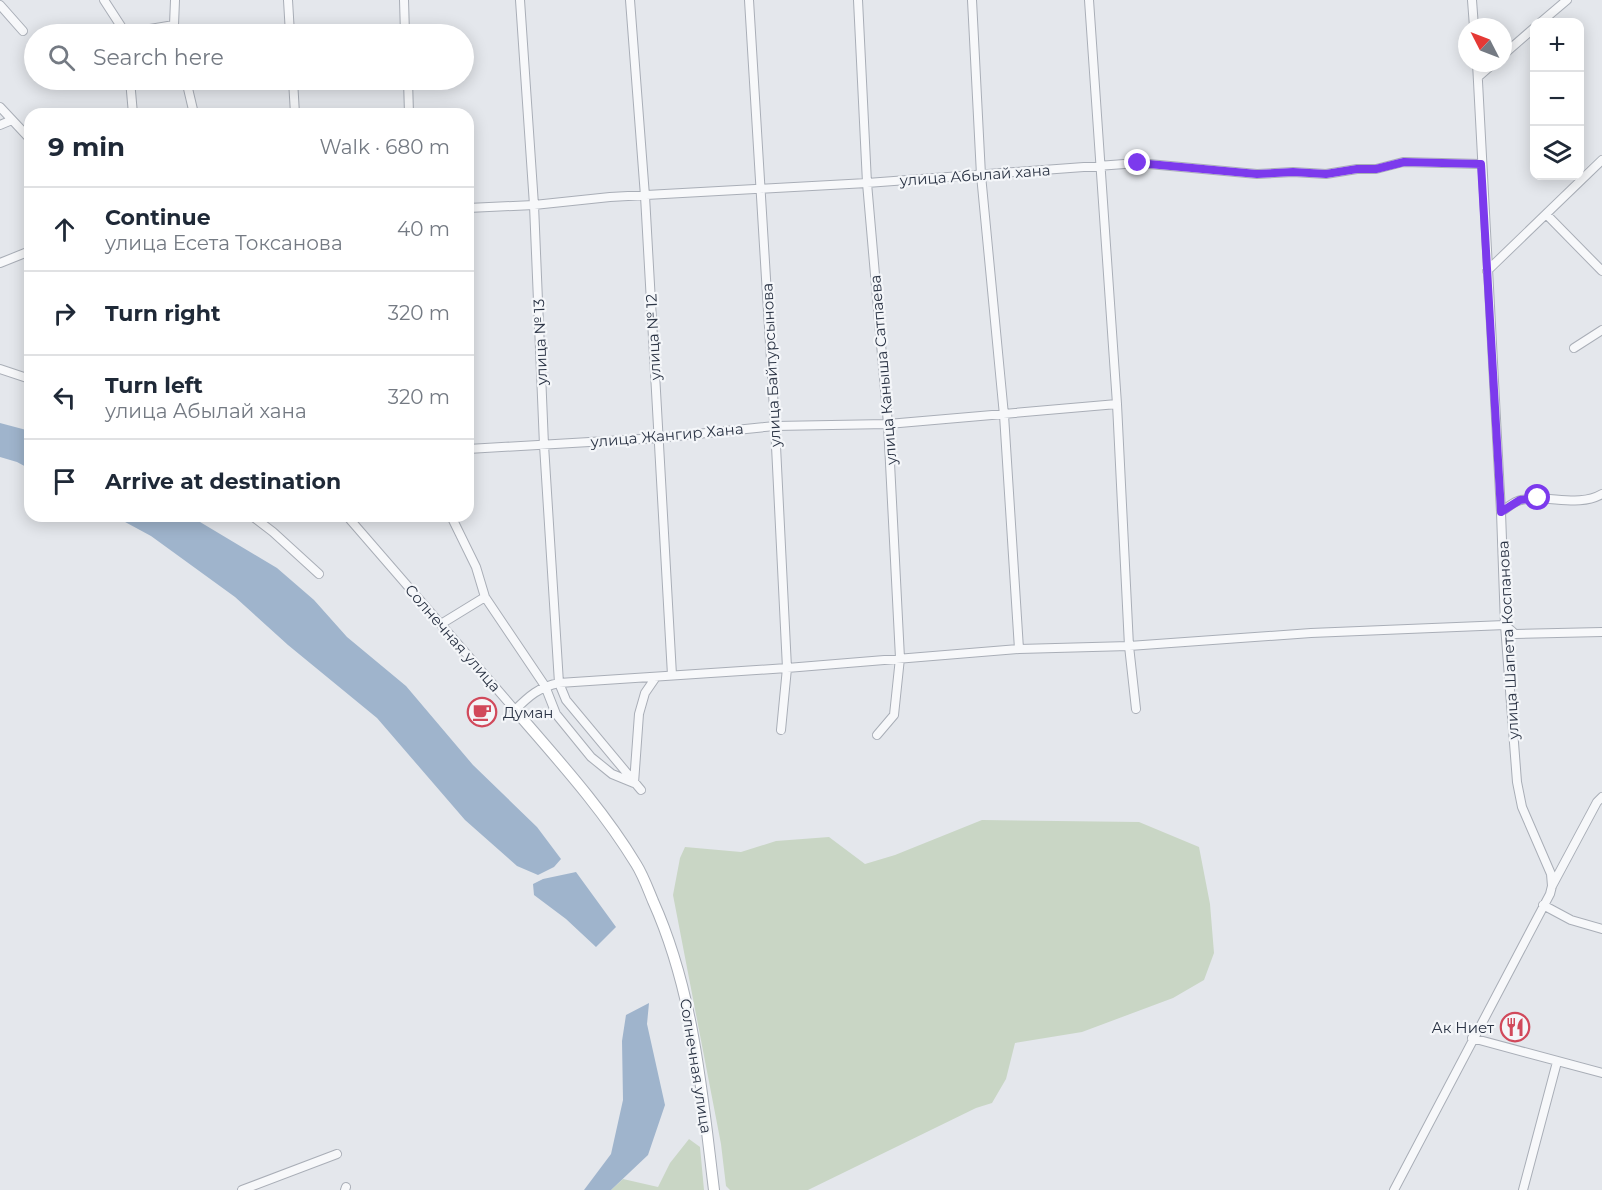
<!DOCTYPE html>
<html lang="en">
<head>
<meta charset="utf-8">
<style>
  :root { --surface:#fff; --page:#f2f2f3; --text:#1f2937; --muted:#747a83; --line:#e0e1e3 }
  body { margin:0; font-family:Montserrat,sans-serif; background:var(--page); color:var(--text) }
  .controls { position:absolute; right:18px; top:18px; display:grid; overflow:hidden; border-radius:12px; box-shadow:0 3px 15px #0003 }
  .controls button { width:54px; height:54px; display:grid; place-items:center; padding:0; border:0; border-bottom:2px solid var(--line); background:var(--surface); color:var(--text); font:30px sans-serif }
  .compass { position:absolute; left:1458px; top:18px; width:54px; height:54px; border-radius:50%; background:var(--surface); box-shadow:0 3px 15px #0003; rotate:312deg }
  .stop { position:absolute; width:18px; height:18px; margin:-14px; border:4px solid #7c3aed; border-radius:50%; background:#fff }
  .stop.end { background:#7c3aed; border-color:#fff; box-shadow:0 2px 6px #0008 }
  .list { margin:0; padding:0; list-style:none }
  h2 { display:flex; justify-content:space-between; align-items:center; height:78px; margin:0; padding:0 24px; font-size:26px }
  h2 small { font-size:20px; font-weight:400; color:var(--muted) }
  .list li { display:grid; grid-template-columns:39px 1fr auto; gap:18px; align-items:center; box-sizing:border-box; height:84px; padding:0 24px; border-top:2px solid var(--line) }
  .list b { display:block; font-size:22px; white-space:nowrap }
  .list p { margin:0; font-size:20px; white-space:nowrap; color:var(--muted) }
  .list em { font-size:20px; font-style:normal; color:var(--muted) }
  .icon { flex:none; width:33px; height:33px; fill:none; stroke:currentColor; stroke-width:2; stroke-linecap:round; stroke-linejoin:round }
  .map { position:relative; flex:none; width:1602px; height:1190px; overflow:hidden }
  .search { position:absolute; background:var(--surface); box-shadow:0 3px 15px #0003; left:24px; top:24px; width:450px; height:66px; display:flex; align-items:center; gap:15px; box-sizing:border-box; padding:0 21px; border-radius:33px; color:var(--muted); font-size:22px }
  .panel { position:absolute; background:var(--surface); box-shadow:0 3px 15px #0003; left:24px; top:108px; width:450px; height:414px; border-radius:18px }
  .map>svg:first-child { display:block }
</style>
</head>
<body>
<div class="map">
<svg width="1602" height="1190" viewBox="0 0 1602 1190">
  <rect width="100%" height="100%" fill="#e4e7ec"/>
  <path fill="#c9d6c5" d="M982,820l157,2 60,25 11,57 4,49 -10,27 -31,18 -91,34 -67,11 -9,36 -14,24 -16,5 -168,82h-78l-4,-4 -5,-42 -48,-249 7,-37 5,-11 56,5 35,-11 53,-4 36,27 30,-9z
    M689,1139l11,8 4,43h-93l12,-11 35,8 12,-24z"/>
  <path fill="#9fb4cc" d="M0,423l30,8v38l-13,-7 -17,-5z
    M114,516h76l87,52 37,32 33,37 59,49 67,79 64,62 24,32 -7,8 -16,8 -21,-9 -52,-46 -88,-102 -89,-73 -53,-48 -84,-61z
    M576,872l40,55 -20,20 -30,-28 -32,-24 -1,-11 10,-5z
    M649,1003l-2,21 18,81 -17,50 -37,35h-27l27,-36 12,-54 -1,-59 4,-26z"/>
  <g fill="none" stroke-linecap="round" stroke-linejoin="round">
    <g stroke="#a9aeb7" stroke-width="10">
      <path id="street" d="M104,0l22,34
        M175,0l-1,25 2,9
        M288,0l2,34
        M404,0l1,34
        M520,0l14,205 10,240 15,238 7,17 75,90
        M630,0l15,196 27,479
        M749,0l26,426 12,242 -6,62
        M858,0l9,183 21,241 12,234 -6,57 -17,20
        M972,0l9,175 23,240 15,234
        M1089,0l28,404 12,242 7,63
        M1472,0l2,27
        M0,5l23,26
        M1541,22l26,-22
        M126,33l48,-8
        M1503,55l31,-27
        M1477,63l24,449 4,113 12,157 5,25 29,67 1,12
        M1478,77l16,-14
        M130,80l3,34
        M186,80l8,34
        M293,80l2,34
        M408,80l1,34
        M0,107l30,32
        M0,125l12,-5
        M468,208l66,-3 76,-8 257,-14 271,-20 119,11 36,-2 33,2 31,-5h19l27,-7 78,2
        M1547,215l55,56
        M0,263l30,-12
        M1487,271l115,-111
        M1574,348l28,-18
        M0,369l30,10
        M468,449l190,-11 117,-12 113,-2 229,-20
        M1501,512c6,-4 13,-11 20,-12 27,-6 57,8 81,-6
        M252,516l21,16 46,42
        M347,516l168,194c14,-14 24,-23 44,-27l228,-15 232,-19 110,-3 182,-13 194,-8 10,9 87,-2
        M451,516l25,51 9,30 60,89 11,28 35,43 21,17 22,9 5,-69 6,-21 11,-16
        M441,624l44,-27
        M1543,905l28,15 31,9
        M1472,1038l130,35
        M242,1190l95,-36
        M345,1190l1,-3
        M1394,1190l156,-296 2,-8 45,-84 5,-5
        M1523,1190l34,-128"/>
    </g>
    <g stroke="#a9aeb7" stroke-width="12">
      <path id="secondary" d="M515,710c43,50 87,98 121,154 7,11 12,25 17,37 41,91 49,192 61,289"/>
    </g>
    <use href="#street" stroke="#f7f8fa" stroke-width="8"/>
    <use href="#secondary" stroke="#fff" stroke-width="10"/>
  </g>
  <g fill="none" stroke-linecap="round" stroke-linejoin="round">
    <path stroke="#7c3aed" stroke-width="8" d="M1138,163l119,11 36,-2 33,2 31,-5h19l28,-7 77,2 20,348 19,-12 18,-2"/>
  </g>
  <defs>
    <g id="cafe-ring" transform="scale(1.5)"><circle r="9.5" fill="#f4f6f9" stroke="#d1495b" stroke-width="1.5"/><path d="M-5.5-4.5H6V0H3Q3 3.5 0 3.5H-2.5Q-5.5 3.5-5.5 0ZM3-3.2v2h1.7v-2ZM-6 4.5H4V6H-6Z" fill="#d1495b"/></g>
    <g id="restaurant-ring" transform="scale(1.5)"><circle r="9.5" fill="#f4f6f9" stroke="#d1495b" stroke-width="1.5"/><path d="M-5-6h1v4h1v-4h1v4h1v-4h1v5L-1.5 .5V6h-2V.5L-5-1ZM5-6V6H3V1.5H1.5Q1.5-4 5-6Z" fill="#d1495b"/></g>
  </defs>
  <g fill-rule="evenodd">
    <use href="#cafe-ring" x="482" y="712"/>
    <use href="#restaurant-ring" x="1515" y="1027"/>
  </g>
  <g text-anchor="middle" dominant-baseline="central" stroke-width="4.5" stroke-linejoin="round" paint-order="stroke">
    <g font-size="15" fill="#2b3445" stroke="#f4f6f9">
      <text transform="translate(975 175) rotate(-4)">улица Абылай хана</text>
      <text transform="translate(653 337) rotate(-93)">улица № 12</text>
      <text transform="translate(540 342) rotate(-92)">улица № 13</text>
      <text transform="translate(771 365) rotate(-93)">улица Байтурсынова</text>
      <text transform="translate(883 370) rotate(-95)">улица Каныша Сатпаева</text>
      <text transform="translate(667 435) rotate(-5)">улица Жангир Хана</text>
      <text transform="translate(453 638) rotate(49)">Солнечная улица</text>
      <text transform="translate(1508 640) rotate(-93)">улица Шапета Коспанова</text>
      <text transform="translate(696 1066) rotate(81)">Солнечная улица</text>
    </g>
    <g font-size="15" fill="#2b3445" stroke="#f4f6f9" text-anchor="start">
      <text x="503" y="712">Думан</text>
      <text x="1494" y="1027" text-anchor="end">Ак Ниет</text>
    </g>
  </g>
</svg>
<div class="controls">
<button>+</button>
<button>−</button>
<button><svg class="icon" aria-label="layers" viewBox="0 0 24 24"><path d="M12 4l9 5-9 5-9-5zM3 14l9 5 9-5"/></svg></button>
</div>
<svg class="compass" viewBox="-18 -18 36 36"><path d="M0-13l5 13h-10z" fill="#e53935"/><path d="M0 13l5-13h-10z" fill="#747a83"/></svg>
<div class="stop" style="left:1538px;top:498px"></div>
<div class="stop end" style="left:1138px;top:163px"></div>
<div class="search"><svg class="icon" aria-label="search" viewBox="0 0 24 24"><circle cx="10" cy="10" r="6"/><path d="M15 15l6 6"/></svg>Search here</div>
<section class="panel">
<h2>9 min<small>Walk · 680 m</small></h2>
<ul class="list">
<li><svg class="icon" aria-label="ahead" viewBox="0 0 24 24"><path d="M12 20V5M6 11l6-6 6 6"/></svg><div><b>Continue</b><p>улица Есета Токсанова</p></div><em>40 m</em></li>
<li><svg class="icon" aria-label="right" viewBox="0 0 24 24"><path d="M7 20v-9h11M14 6l5 5-5 5"/></svg><div><b>Turn right</b></div><em>320 m</em></li>
<li><svg class="icon" aria-label="left" viewBox="0 0 24 24"><path d="M17 20v-9H6M10 6l-5 5 5 5"/></svg><div><b>Turn left</b><p>улица Абылай хана</p></div><em>320 m</em></li>
<li><svg class="icon" aria-label="arrive" viewBox="0 0 24 24"><path d="M6 21V4h12l-3 4 3 4H6"/></svg><div><b>Arrive at destination</b></div></li>
</ul>
</section>
</div>
</body>
</html>
